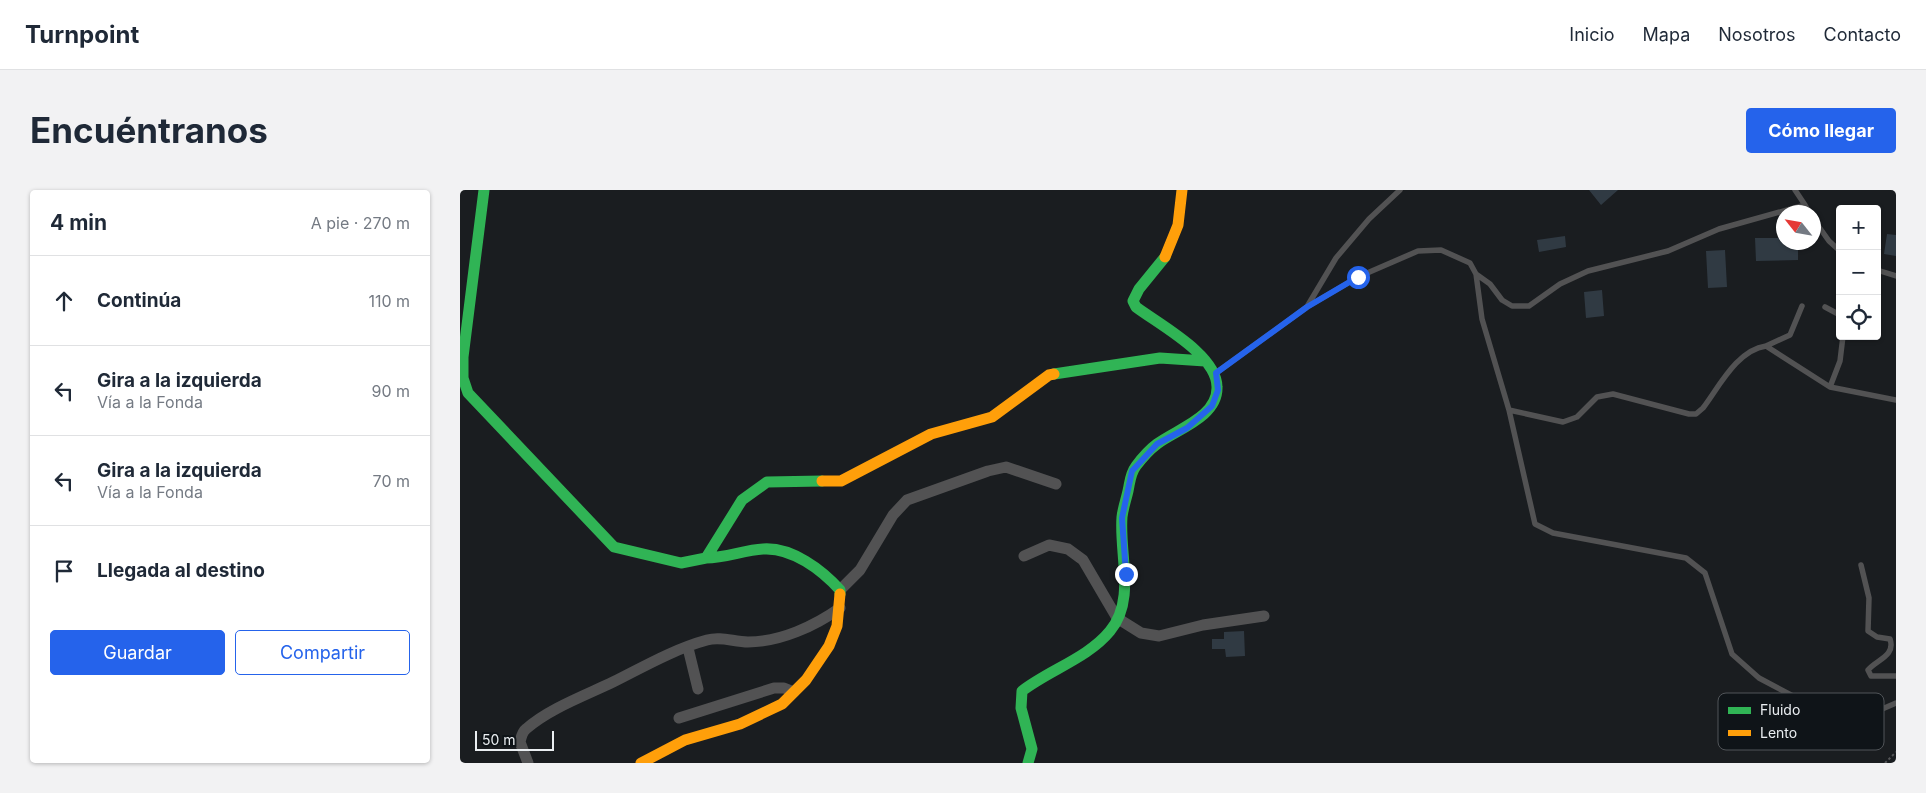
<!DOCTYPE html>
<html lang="es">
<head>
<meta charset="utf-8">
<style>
  :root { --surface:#fff; --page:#f2f2f3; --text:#1f2937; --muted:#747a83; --line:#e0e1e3; --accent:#2563eb }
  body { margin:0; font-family:Inter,sans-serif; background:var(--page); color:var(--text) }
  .controls { position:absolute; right:15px; top:15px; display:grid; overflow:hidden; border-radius:5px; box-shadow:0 1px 4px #0004 }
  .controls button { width:45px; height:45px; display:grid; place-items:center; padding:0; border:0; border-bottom:1px solid var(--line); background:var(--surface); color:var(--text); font:25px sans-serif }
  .compass { position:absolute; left:1316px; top:15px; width:45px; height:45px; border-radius:50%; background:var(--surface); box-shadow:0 1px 4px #0004; rotate:301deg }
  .scale { position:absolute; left:15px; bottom:12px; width:79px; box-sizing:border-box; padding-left:5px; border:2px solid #eaeef1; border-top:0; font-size:14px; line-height:18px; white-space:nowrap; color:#eaeef1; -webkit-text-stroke:4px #0f1418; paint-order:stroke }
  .stop { position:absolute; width:15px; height:15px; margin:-11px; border:4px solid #2563eb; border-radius:50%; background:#fff }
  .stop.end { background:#2563eb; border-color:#fff; box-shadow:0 1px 5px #0008 }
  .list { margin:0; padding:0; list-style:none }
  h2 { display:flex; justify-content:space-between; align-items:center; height:65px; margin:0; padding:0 20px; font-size:21px }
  h2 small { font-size:16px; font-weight:400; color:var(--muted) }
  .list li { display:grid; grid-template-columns:32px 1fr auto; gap:15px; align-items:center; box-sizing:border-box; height:90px; padding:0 20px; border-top:1px solid var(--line) }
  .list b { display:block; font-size:19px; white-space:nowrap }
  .list p { margin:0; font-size:16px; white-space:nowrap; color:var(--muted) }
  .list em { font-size:16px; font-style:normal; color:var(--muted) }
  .actions { display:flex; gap:10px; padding:15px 20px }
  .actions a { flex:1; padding:11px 0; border:1px solid var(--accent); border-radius:5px; text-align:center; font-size:18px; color:var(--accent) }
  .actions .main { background:var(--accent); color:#fff }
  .icon { flex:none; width:28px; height:28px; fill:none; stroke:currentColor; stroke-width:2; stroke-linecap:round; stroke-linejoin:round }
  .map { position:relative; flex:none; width:1436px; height:573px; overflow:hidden; border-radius:5px }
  header { display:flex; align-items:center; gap:30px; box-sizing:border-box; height:70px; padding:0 25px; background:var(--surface); border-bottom:1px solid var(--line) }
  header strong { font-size:24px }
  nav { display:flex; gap:28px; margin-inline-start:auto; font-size:18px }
  .intro { display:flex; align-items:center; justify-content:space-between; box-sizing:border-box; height:120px; padding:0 30px }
  h1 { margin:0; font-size:35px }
  .button { padding:12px 22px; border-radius:5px; background:var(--accent); color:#fff; font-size:18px; font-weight:700 }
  main { display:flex; gap:30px; padding:0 30px }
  aside { flex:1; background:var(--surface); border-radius:5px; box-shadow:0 1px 4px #0004 }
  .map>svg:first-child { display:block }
</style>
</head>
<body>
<header>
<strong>Turnpoint</strong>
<nav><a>Inicio</a><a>Mapa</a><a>Nosotros</a><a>Contacto</a></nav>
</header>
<div class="intro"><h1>Encuéntranos</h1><a class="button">Cómo llegar</a></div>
<main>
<aside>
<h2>4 min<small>A pie · 270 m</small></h2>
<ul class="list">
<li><svg class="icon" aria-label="ahead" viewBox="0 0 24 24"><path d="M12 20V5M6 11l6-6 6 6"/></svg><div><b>Continúa</b></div><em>110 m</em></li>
<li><svg class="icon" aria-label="left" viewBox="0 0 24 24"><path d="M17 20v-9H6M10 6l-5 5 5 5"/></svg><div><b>Gira a la izquierda</b><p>Vía a la Fonda</p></div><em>90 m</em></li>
<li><svg class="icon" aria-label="left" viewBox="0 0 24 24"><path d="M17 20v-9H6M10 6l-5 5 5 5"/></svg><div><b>Gira a la izquierda</b><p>Vía a la Fonda</p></div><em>70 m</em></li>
<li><svg class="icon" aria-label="arrive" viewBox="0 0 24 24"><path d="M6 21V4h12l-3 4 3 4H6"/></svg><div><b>Llegada al destino</b></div></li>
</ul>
<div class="actions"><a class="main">Guardar</a><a>Compartir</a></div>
</aside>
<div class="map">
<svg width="1436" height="573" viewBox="0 0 1436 573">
  <rect width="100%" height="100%" fill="#1a1d20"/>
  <path fill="#303a43" d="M1129,0h29l-17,15z
    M1427,44l9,1v21l-12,-2z
    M1105,46l1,11 -27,5 -2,-12z
    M1295,48h29v4h14v18l-42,1z
    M1265,60l2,37 -19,1 -2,-37z
    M1142,100l2,26 -18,2 -2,-26z
    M784,441l1,25 -19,1 -1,-8h-13v-10h12v-7z"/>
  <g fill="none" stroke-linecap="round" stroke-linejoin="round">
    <path stroke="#545557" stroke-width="2" stroke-dasharray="2.5 2.5" stroke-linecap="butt" d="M1425,573l11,-11"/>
    <path stroke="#525253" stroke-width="5.5" d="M1345,15l4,7
      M1354,30l15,21 11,10
      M1417,80l19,6
      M1016,84l14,10 12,16 10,6h17l31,-22 28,-13 80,-20 51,-22 86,-24 -10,-15
      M848,115l28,-47 33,-39 31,-29
      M1365,117l15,8
      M1306,156l24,-11 12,-29
      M756,183l91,-66 51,-30 60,-26 23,-1 29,13 6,11 6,45 27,91 26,114 18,9 133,25 19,15 27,81 27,24 68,36 39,2 30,-13
      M1370,197l10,-26 3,-25
      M1049,220l54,12 14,-5 20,-20 16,-3 76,20h7l7,-6c16,-21 34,-58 63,-62l64,41 66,13
      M1401,375l8,33 -1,33 9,6 13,2c6,17 -14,21 -22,31l3,6h25"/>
    <path stroke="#525253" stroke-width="11" d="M564,366l25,-11 19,4 15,11 34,58 24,15 18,3 44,-11 61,-9
      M380,400l20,-20 33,-55 14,-15 81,-29 18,-4 50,17
      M228,458l10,41
      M219,528l95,-30h10l10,4
      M68,573l-8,-21c1,-4 2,-10 6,-13 22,-20 60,-34 87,-47 30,-15 61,-33 94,-42 14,-4 27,2 41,2 32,0 67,-16 92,-34"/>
    <path stroke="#30b455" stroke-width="11" d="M24,0l-21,167v21l5,15 146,154 67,16 25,-5 36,-58 25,-18 55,-1
      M594,184l106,-16 45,3
      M246,368c20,0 38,-8 57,-9 29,-2 59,21 77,41v4
      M568,573l4,-14 -11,-41 1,-17c27,-21 66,-33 88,-60 26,-31 9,-77 12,-114 1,-9 4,-17 6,-26 2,-9 2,-17 8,-25 6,-8 13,-16 21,-22 20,-15 61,-27 60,-57 0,-32 -57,-62 -81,-80l-3,-6 6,-12 26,-32"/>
    <path stroke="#ff9f0a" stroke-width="11" d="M705,67l13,-32 4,-35
      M362,291h19l90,-47 61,-17 57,-42 5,-1
      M181,573l44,-23 55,-16 42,-20 24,-24 23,-34 8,-20 3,-32"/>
  </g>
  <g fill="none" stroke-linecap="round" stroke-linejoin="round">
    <path stroke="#2563eb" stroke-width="6" d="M666,384l-4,-56 10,-47 25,-27 30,-16 25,-22 6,-16 -2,-17 91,-66 51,-30"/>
  </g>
  <rect x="1258" y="503" width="166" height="57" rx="8" fill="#0f1418" stroke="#515559" stroke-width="1"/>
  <rect x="1268" y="517" width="23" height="7" fill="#30b455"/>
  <rect x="1268" y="540" width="23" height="6" fill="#ff9f0a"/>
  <g font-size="14" fill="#eaeef1">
    <text x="1300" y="525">Fluido</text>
    <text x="1300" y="548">Lento</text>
  </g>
</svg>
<div class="controls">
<button>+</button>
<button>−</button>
<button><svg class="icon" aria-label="locate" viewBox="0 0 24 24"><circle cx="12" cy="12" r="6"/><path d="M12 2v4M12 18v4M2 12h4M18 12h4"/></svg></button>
</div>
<svg class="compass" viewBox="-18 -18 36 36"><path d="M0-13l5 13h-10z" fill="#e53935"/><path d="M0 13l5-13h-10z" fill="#747a83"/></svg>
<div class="scale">50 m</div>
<div class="stop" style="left:898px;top:87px"></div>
<div class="stop end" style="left:666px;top:384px"></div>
</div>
</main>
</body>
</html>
